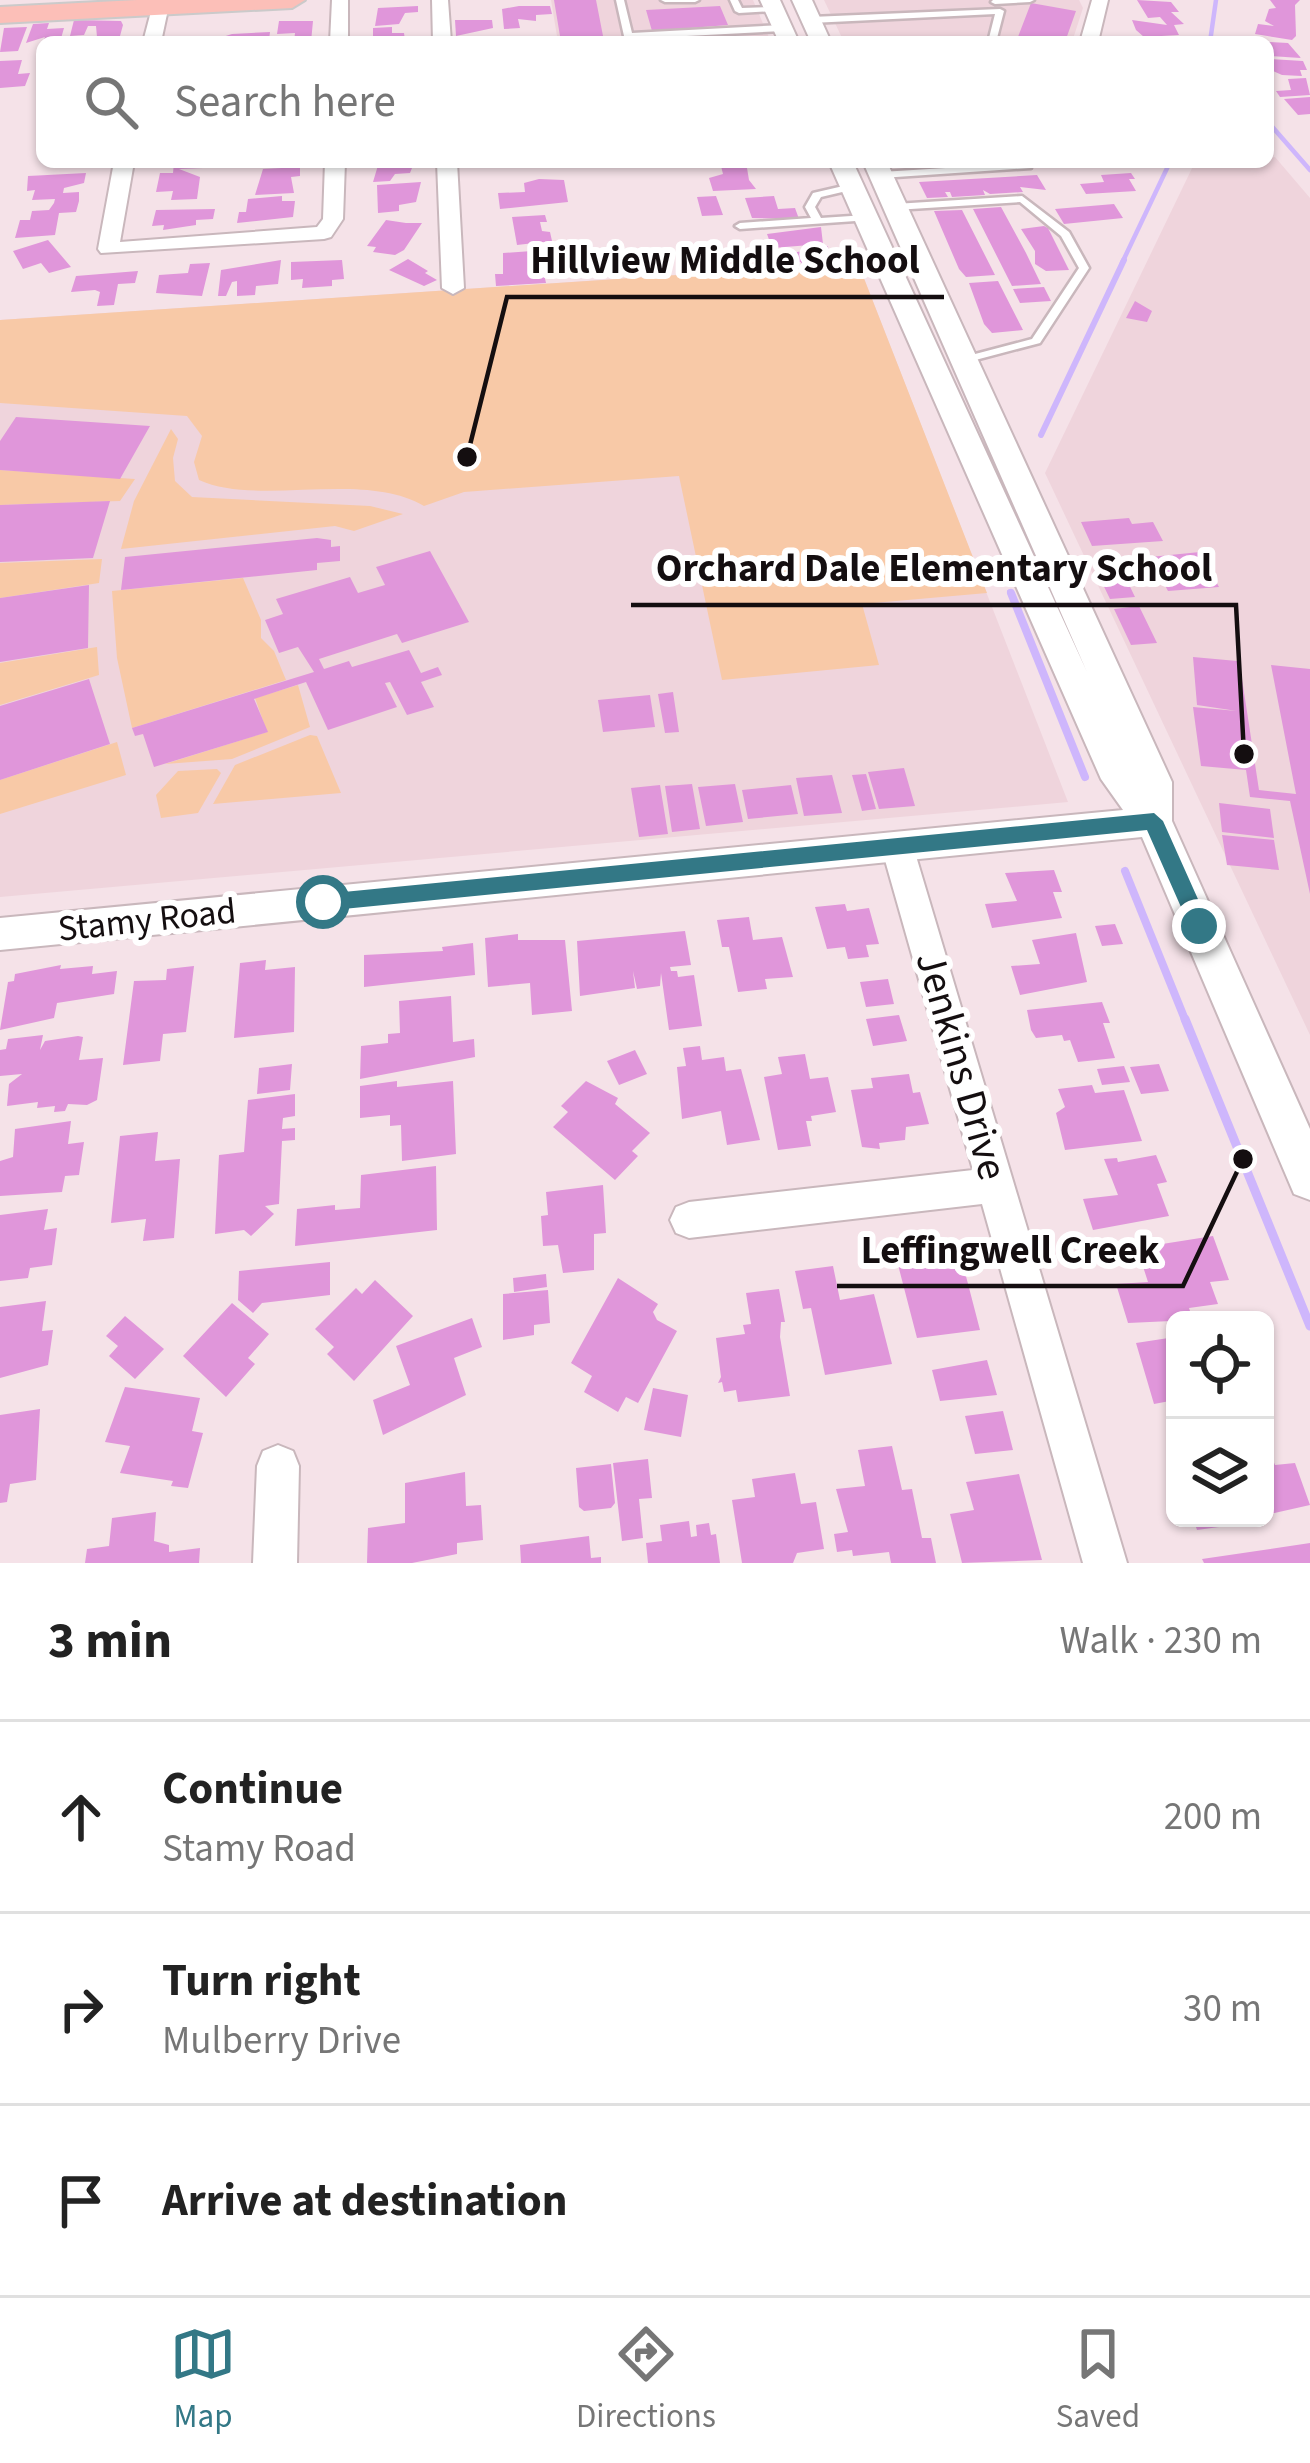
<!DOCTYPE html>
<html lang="en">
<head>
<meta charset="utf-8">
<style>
  :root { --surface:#fff; --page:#f6f6f6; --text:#222; --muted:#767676; --line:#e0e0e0; --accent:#337886 }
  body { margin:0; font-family:"Source Sans 3",sans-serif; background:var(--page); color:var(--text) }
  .controls { position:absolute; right:36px; bottom:36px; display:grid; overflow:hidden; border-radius:18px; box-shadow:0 3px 9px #0004 }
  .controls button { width:108px; height:108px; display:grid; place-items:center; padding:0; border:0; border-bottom:3px solid var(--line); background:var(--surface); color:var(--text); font:60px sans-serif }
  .stop { position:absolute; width:36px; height:36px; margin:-27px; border:9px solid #337886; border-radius:50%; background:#fff }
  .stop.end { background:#337886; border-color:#fff; box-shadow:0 3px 12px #0008 }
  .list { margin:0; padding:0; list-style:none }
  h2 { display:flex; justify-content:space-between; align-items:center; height:156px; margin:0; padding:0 48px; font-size:51px }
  h2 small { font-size:39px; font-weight:400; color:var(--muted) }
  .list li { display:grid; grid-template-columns:78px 1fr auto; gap:36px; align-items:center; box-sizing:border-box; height:192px; padding:0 48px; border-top:3px solid var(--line) }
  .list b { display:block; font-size:45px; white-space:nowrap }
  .list p { margin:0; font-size:39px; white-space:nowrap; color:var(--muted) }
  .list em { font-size:39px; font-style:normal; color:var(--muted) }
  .icon { flex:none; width:66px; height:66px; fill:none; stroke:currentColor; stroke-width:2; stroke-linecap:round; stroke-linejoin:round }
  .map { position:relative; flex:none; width:1310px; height:1563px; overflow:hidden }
  .search { position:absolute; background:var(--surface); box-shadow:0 3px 9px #0004; left:36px; right:36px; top:36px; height:132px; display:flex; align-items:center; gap:30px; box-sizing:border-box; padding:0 42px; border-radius:18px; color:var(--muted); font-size:45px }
  .sheet { height:732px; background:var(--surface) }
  nav { display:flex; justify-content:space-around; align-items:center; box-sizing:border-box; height:168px; border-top:3px solid var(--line); background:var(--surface); font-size:33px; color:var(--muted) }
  nav a { display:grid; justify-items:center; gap:6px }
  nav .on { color:var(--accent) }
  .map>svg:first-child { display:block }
</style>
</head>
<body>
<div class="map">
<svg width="1310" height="1563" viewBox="0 0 1310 1563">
  <rect width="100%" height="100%" fill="#f5e2e8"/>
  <path fill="#efd4dc" d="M551,0h202l18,42h-213z
    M824,0h255l4,8 -11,34h-228z
    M1275,157l35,41v837l-265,-562 150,-311h73v-4z
    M858,263l210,539 -1068,95v-577z"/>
  <path fill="#f8c9a7" d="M858,263l129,330 -125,11 17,61 -157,15 -43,-204 -215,16 -40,14c-61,-36 -166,1 -225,-26l-5,-18 8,-26 -15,-20 -187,-13v-83z
    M171,429l7,10 -5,19 2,23 17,16 178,9 33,8 -49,17 -19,-5 -214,23 13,-48z
    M0,470l135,9 -15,22 -120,4z
    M102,559l-3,24 -99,15v-35z
    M243,578l18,42v18l13,13 12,29 -154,48 -15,-70 -5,-67z
    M97,647l2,28 -99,30v-42z
    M298,685l12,42 -78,32 -67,5 102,-32 -12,-34z
    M310,735l7,1 24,57 -128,11 22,-39z
    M117,742l9,33 -126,39v-34z
    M217,769l4,4 -23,40 -37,5 -5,-23 22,-24z"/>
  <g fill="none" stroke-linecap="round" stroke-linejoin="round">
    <path stroke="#ceb6fc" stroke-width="4.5" d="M1210,42l6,-42
      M1268,122l42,48
      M1122,263l48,-101"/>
    <path stroke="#ceb6fc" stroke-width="6" d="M1041,435l83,-175
      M1010,592l2,4"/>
    <path stroke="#ceb6fc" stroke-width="8" d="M1011,593l74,184
      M1125,871l61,151"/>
    <path stroke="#ceb6fc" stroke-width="9" d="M1185,1019l125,307"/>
  </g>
  <path fill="#e096da" d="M554,0h42l8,41 -43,1z
    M1137,0l34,2 8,10h-8l13,12 -10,1 5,10 -35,2 -8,-7 -4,-10 35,5 -7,-8 -12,1z
    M1270,0h30l-5,5 1,31 -4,4 -37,-6 3,-10 16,2 -9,-5 4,-12 7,-1z
    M1031,3l45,8 -11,31h-49z
    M418,6v6l-13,1 -6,11 -24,2 3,-18z
    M519,6h31l2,8 -16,1v6l-18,-2 2,9 -16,1 -2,-20z
    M720,6l8,19 -76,6 -6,-21z
    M74,20l47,1 2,4 -3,11 -23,1 -1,-11h-8l-4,9 -14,1z
    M455,20h37l1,8 -37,8z
    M279,21h34l-2,21h-17l1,-9 -18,1z
    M49,23l-2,6 17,-1 -4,14h-17l2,-5 -19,6 7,-19z
    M27,27l-9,24 -18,1 4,-24z
    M392,27v6h12l1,7 -32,2v-14z
    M270,32l-1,8 -62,2 25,-8z
    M1269,42l19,1 13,15 -33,-2z
    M1268,59l35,2 4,9h-7l2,6 -20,-1 -9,-4z
    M22,60l-4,14 12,-1 -5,13 -25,2v-27z
    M1306,78l4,17 -30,2 -4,-6 15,-1 -3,-11z
    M1310,97v17l-12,1 -14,-16z
    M174,162h30l-1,6 -24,1 21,8 -3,22 -26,1 2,-9 -17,1 4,-19h13z
    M379,162h33v6l-2,5 -15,1 -5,7 -17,1z
    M720,162h26l3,18 7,9 -43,2 -4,-13 14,-4z
    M300,167v9l-9,1 3,16 -39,2 8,-26z
    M86,173l-2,10 -20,5 -1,5 16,-1v9l-3,11 -17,1 -4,22 -40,3 5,-18h10l2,-9 17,-1 5,-7 1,-4 -23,1 3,-10 -8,1 1,-15z
    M1131,173l4,6h-6l7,12 -50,3 -6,-10 24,-2 -3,-7z
    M1037,175l9,15 -26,-3 3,5 -33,2 -7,-4 2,5 -33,2 -2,-5h-5l3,5 -21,1 -8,-16z
    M539,179l25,1 4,22 -68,7 -2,-16 27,-1 -1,-9z
    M421,182l-5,20 -17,3v6l-21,2 -1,-28z
    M282,196v5h13l-2,16 -56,6 2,-11h7l2,-13z
    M716,196l7,19 -21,1 -5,-19z
    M774,196l4,13 17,-1 4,11 -47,-1 -7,-20z
    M1114,204l9,14 -59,6 -9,-15z
    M1001,207l25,46 15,31 -29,2 -39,-77z
    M215,209l-2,10 -17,1v5l-33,5 1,-5 -12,1 4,-16z
    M962,210l33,65 -29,2 -7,-8 -25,-58z
    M545,215l2,7h-7l2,9 8,1 2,9 -35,4 -5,-28z
    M386,220l20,3h16l-18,27 -9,5 -22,-3 3,-5 -9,-1z
    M1044,226l4,2 21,42 -23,1 -11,-7v-13l-14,-22z
    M821,227l2,17 -51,4 -5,-14z
    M48,240l23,27 -22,6 -8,-10 -18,6 -10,-18z
    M828,246l1,18 -27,2 -1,-4 -11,1 -3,-9z
    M532,251h7l7,32 -50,3 -1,-12h8v-21z
    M408,259l20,12 -3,2 12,7 -13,6 -35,-16z
    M281,260l-3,24 -22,2 -1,9 -18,1v-15l-5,1 -6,14h-8l3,-26z
    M342,260l2,19 -12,1v6l-30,2 1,-9 -12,1v-18z
    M210,263l-8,33 -46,-3 3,-18 29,-2 2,-9z
    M138,271l-3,12 -17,1 -4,21 -17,1 3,-14 -5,-2 -24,2 5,-16z
    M998,281l25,49 -31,3 -8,-9 -15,-41z
    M1044,287l7,14 -31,2 -7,-14z
    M1135,301l17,10 -5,11 -21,-4z
    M16,417l134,9 -30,53 -120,-9v-29z
    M110,501l-17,57 -93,4v-57z
    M1129,518l3,6 21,-2 10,19 -71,5 -11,-24z
    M317,538l14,2v7l9,-1v15l-23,2v7l-196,20 4,-33z
    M430,551l39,71 -67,21 -5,-9 -78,25 5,10 25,-8 3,6 57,-17 12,23 17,-6 4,8 -21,7 13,25 -27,8 -17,-33 -5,1 12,24 -69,23 -22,-48 -52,17 14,33 -114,35 -11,-33 -8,2 -3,-8 182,-56 -16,-25 -19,6 -14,-33 18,-6 -7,-15 74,-22 8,16 27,-8 -9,-18z
    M1200,552l19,35 -51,4 -18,-34z
    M1118,562l17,35 -25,2 -17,-35z
    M89,585l-1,63 -88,14v-64z
    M1139,606l18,37 -26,2 -17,-36z
    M1193,657l44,4 3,5 19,124 37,4 -25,-129 39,4v225l-20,-93 -40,-4 -4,-27 -45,-4 -8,-59 44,4 -40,-6z
    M89,679l21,65 -110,36v-74z
    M673,692l6,40 -14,1 -7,-39z
    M650,695l5,32 -52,5 -5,-32z
    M904,768l11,38 -36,3 -11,-37z
    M866,774l10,35 -14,2 -10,-36z
    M832,775l10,38 -38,3 -8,-38z
    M692,784l8,45 -28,3 -7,-46z
    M735,784l8,38 -37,4 -8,-39z
    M660,785l8,49 -29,3 -8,-49z
    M791,785l7,29 -50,5 -6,-29z
    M1219,803l51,6 4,29 -52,-6z
    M1222,835l52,5 5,30 -52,-5z
    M1054,870l8,22h-9l9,26 -70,10 -7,-24 32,-3 -12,-28z
    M845,904l2,7 22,-3 10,36 -13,1 3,12 -21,2 -3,-12 -18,2 -12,-42z
    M749,917l4,23 29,-3 11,40 -28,2 2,10 -29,3 -9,-45h-7l-5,-27z
    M1115,924l8,20 -21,2 -7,-20z
    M685,931l6,34 -21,2 1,4h6l1,6 16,-2 8,51 -33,4 -8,-57 -1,13 -23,3 -4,-18 2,17 -55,8 -3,-55z
    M1076,933l11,49 -67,13 -9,-29 29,-2 -8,-24z
    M518,934v6h47l7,71 -40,4 -2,-32 -42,4 -3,-49z
    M473,943l2,32 -111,12v-32l79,-4 -1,-4z
    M266,960l-1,10 30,-3 -1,65 -60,6 6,-75z
    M61,965l-1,4 33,-3 -1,8 25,-3 -3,23 -57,9 -3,15 -54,12 8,-48 6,-1 1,-7z
    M194,966l-8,66 -23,2 -3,27 -37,4 11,-84 32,-1 1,-11z
    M888,979l6,25 -28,3 -6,-25z
    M451,996l2,46 21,-3 1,18 -115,22 1,-33 27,-3v-9l12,-1 -1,-32z
    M1102,1002l8,21h-7l12,35 -37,4 -8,-22 -6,1 -2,-6 -26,3 -5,-8 -4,-20z
    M899,1015l8,26 -34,5 -7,-27z
    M43,1035l-3,15 5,-9 33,-5 5,1 -4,23 24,-2 -6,42 -10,5 -19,-1 -3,7 -11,1 1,-6 -18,2 1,-6 -31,4 2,-22 13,-10 -22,2v-26l6,-1 2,-10z
    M700,1046l2,14 22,-3 2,14 15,-2 19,71 -33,5 -6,-34 -39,8 -5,-52 9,-1 -3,-18z
    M635,1050l12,24 -28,11 -12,-24z
    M805,1054l5,25 18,-2 8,35 -25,4 1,5h-6l5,25 -33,4 -14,-73 18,-3 -4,-17z
    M292,1064l-2,26 -33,4 2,-26z
    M1159,1064l10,27 -28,3 -11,-27z
    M1124,1066l6,16 -28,3 -5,-16z
    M909,1074l4,19 7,-1 9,32 -23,3 -1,13 -26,3 1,6 -18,-2 -11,-57 22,-2 -2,-10z
    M397,1081v6l56,-6 3,73 -54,7 -1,-36 -11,1v-11l-30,3v-32z
    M586,1081l32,17 -3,6 35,29 -18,18 6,5 -23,24 -62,-53 15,-15 -7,-6z
    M1092,1085l3,8 29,-3 18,51 -77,9 -9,-37 9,-6 -7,-18z
    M295,1094v22l-12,2 -1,11 13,-1v12l-13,1 -3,63 -14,2 9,8 -23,22 -7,-6 -29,4 4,-79 25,-3 4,-52z
    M71,1121l-3,23 16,-2 -5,33 -14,1 -3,16 -62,4v-35l13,-4 2,-28z
    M158,1132l-3,29 25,-2 -6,79 -31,3 3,-22 -35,4 9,-87z
    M1156,1155l11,27 -10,2 12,32 -76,14 -10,-31 35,-4 -14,-36 13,-1 1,4z
    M436,1166l1,64 -142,16 2,-37 38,-4v5l25,-2 1,-33z
    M603,1185l3,48 -12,1v36l-31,3 -5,-28 -15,1 -2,-30 7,-1 -2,-23z
    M48,1209l-4,21 13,-2 -5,37 -22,3 -2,10 -28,3v-66z
    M1213,1236l16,44 -19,2 8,22 -29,4 4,12 -65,3 -12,-39 32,-2 -11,-34z
    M932,1252l2,9 27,-4 19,73 -63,8 -21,-81z
    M330,1262v33l-68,8 -9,10 -15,-13 1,-29z
    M833,1266l7,34 34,-6 18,70 -67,11 -14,-67 -8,1 -8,-38z
    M546,1274l1,13 -33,5 -1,-14z
    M618,1278l40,26 -5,8 4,8 20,11 -39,72 -12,-6 -8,15 -34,-20 8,-16 -21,-13z
    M375,1280l38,36 -59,65 -27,-27 7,-7 -19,-18 41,-41 6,6z
    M779,1289l6,33h-4l-1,15 10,59 -52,6 -2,-12 -12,2 -2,-10 -4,1 3,-6 -5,-39 29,-4 -2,-9 8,-1 -5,-31z
    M548,1290l2,33 -16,2v10l-31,5v-46z
    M46,1301l-4,30 11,-1 -5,35 -48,13v-71z
    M232,1303l37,31 -21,24 7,6 -29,33 -43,-41z
    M125,1316l39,33 -29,30 -26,-23 9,-10 -12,-10z
    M472,1318l10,29 -28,11 12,37 -83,40 -10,-35 37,-15 -14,-39z
    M1175,1337v63l-21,4 -18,-61z
    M987,1360l10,35 -57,6 -8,-31z
    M125,1387l75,11 -8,33 11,2 -15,55 -17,-2 2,-5 -53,-8 10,-27 -25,-4z
    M653,1388l35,7 -7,42 -37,-7z
    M40,1409l-4,71 -26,4 -3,18 -7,1v-88z
    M1003,1411l10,39 -38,4 -10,-38z
    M1265,1440l10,25 20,-2 15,42 -45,10z
    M892,1446l10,44 10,-1 10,49h9l5,25h-45l-2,-11 -36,4 -1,-6 -15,2 -3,-18 14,-2 -12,-43 29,-3 -7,-36z
    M648,1459l4,39 -13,1 4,39 -21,3 -9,-78z
    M611,1464l4,39 -4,5 -27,3 -5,-4 -3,-39z
    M465,1472l1,34 15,-1 2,35 -26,3v11l-45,9h-45l1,-35 37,-5v-40z
    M795,1473l6,31 15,-2 8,47 -27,4 -4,10h-51l-10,-63 23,-3 -3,-18z
    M1019,1474l23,86 -80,3 -12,-49 24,-4 -8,-28z
    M156,1512l-2,29 15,4v7l31,-4 -1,15h-114l2,-14 22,-3 3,-28z
    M1193,1518h46l2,6 -44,6z
    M689,1521l2,16 6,-1 -1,-11 13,-2 2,12 5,-1 4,29h-72l-2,-20 16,-2 -2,-16z
    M589,1536l2,22 10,-1v6h-80l-1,-18z
    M1310,1543v20h-106l-2,-4z"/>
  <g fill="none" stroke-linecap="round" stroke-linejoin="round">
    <g stroke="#c9b7bc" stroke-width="5">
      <path id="service" d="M616,0h8l8,33 151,-8 4,3 -4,3 -155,8 -4,-3z
        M661,0h38l-4,2h-30z
        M730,0h8l4,8 32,-1 4,2 -4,2 -35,2 -4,-2z
        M993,0h41l-4,2 -35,2 -4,-2z
        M1000,9l4,2 -8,31h-8l7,-28 -184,9 -4,-3 4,-3z
        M1028,163l3,1v4l-150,10 -5,-3 5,-3z
        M852,184l5,3 -2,2 -34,8 -6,10 6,11 45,-3 4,1v4l-130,9 -5,-3 5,-3 71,-5 -6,-11 8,-14z
        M1022,196l47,36 20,36 -49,75 -76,20 -4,-1v-4l72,-19 47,-71 -18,-32 -41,-34 -125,8 -5,-3 5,-3z"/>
    </g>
    <g stroke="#c9b7bc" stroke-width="4">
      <path id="minor" d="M154,0h16l-9,42h-18z
        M332,0h16v42h-18z
        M432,0h16l3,42h-18z
        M1092,0h16l-10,42h-18z
        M114,162h20l-14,80 197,-15 6,-8 2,-57h20l-2,57 -12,18 -7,2 -223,14 -3,-4z
        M437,162h20l7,126 -11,6 -11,-6z
        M897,834l11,3 5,9 214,717h-44l-101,-359 -293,34 -13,-5 -6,-13 6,-13 13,-5 284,-32 -92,-324 5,-9z
        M278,1445l15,6 6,15 -2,97h-44l4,-97 6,-15z"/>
    </g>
    <g stroke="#c9b7bc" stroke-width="4">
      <path id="tertiary" d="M760,0h20l19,42h-20z
        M792,0h20l19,42h-20z
        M829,162h24l234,510 -224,-510h24l285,620v39l138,308v71l-16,-6 -152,-357 -1142,113v-32l1123,-108 -22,-31z"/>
    </g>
    <g stroke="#cbcaca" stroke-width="4">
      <path id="primary" d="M137,0h168l-13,8 -292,15v-16z"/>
    </g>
    <use href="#service" fill="#fff" fill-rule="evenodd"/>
    <use href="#minor" fill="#fff" fill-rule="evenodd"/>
    <use href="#tertiary" fill="#fff" fill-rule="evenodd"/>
    <use href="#primary" fill="#fcbfb8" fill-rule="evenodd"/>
  </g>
  <path fill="#337886" d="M1154,813l9,8 47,105 -3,6h-15l-45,-102 -824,81 -10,-9 10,-8z"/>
  <g text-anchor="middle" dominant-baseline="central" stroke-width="12" stroke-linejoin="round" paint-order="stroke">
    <g font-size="36" fill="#140e10" stroke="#fff">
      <text transform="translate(147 920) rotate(-6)">Stamy Road</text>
    </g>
    <g font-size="42" fill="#140e10" stroke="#fff">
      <text transform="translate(961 1066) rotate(74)">Jenkins Drive</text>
    </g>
  </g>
  <path fill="none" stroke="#140e10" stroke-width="4.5" d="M467 457L507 297H944M1244 754L1236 605H631M1243 1159L1183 1286H837"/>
  <g fill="#140e10" stroke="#fff" stroke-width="4.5">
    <circle cx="467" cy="457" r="12"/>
    <circle cx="1244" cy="754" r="12"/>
    <circle cx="1243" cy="1159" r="12"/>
  </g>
  <g font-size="39" text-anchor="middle" font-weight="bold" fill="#140e10" stroke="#fff" stroke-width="12" stroke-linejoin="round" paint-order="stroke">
    <text x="725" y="273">Hillview Middle School</text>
    <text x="934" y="581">Orchard Dale Elementary School</text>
    <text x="1010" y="1263">Leffingwell Creek</text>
  </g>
</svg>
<div class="controls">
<button><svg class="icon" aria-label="locate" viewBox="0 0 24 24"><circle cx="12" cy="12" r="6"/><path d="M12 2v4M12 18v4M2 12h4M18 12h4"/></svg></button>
<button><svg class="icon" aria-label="layers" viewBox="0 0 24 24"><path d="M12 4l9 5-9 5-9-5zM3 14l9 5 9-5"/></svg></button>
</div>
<div class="stop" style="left:323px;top:902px"></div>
<div class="stop end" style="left:1199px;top:926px"></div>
<div class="search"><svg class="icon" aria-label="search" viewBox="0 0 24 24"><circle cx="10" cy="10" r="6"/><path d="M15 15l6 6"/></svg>Search here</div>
</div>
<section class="sheet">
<h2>3 min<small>Walk · 230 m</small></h2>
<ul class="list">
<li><svg class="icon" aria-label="ahead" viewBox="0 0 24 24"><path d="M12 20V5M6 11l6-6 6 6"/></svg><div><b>Continue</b><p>Stamy Road</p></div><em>200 m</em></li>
<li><svg class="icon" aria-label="right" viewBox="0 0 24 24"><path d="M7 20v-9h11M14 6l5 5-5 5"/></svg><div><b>Turn right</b><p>Mulberry Drive</p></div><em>30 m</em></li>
<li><svg class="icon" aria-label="arrive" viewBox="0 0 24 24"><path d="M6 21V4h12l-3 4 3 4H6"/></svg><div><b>Arrive at destination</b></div></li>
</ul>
</section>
<nav>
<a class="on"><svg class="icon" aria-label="map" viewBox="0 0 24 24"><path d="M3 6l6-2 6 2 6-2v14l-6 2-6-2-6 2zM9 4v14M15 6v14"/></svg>Map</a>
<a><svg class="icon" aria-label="directions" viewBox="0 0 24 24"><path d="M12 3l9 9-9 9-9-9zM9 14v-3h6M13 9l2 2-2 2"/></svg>Directions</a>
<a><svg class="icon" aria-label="saved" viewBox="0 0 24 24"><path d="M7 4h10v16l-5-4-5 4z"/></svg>Saved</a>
</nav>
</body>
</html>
